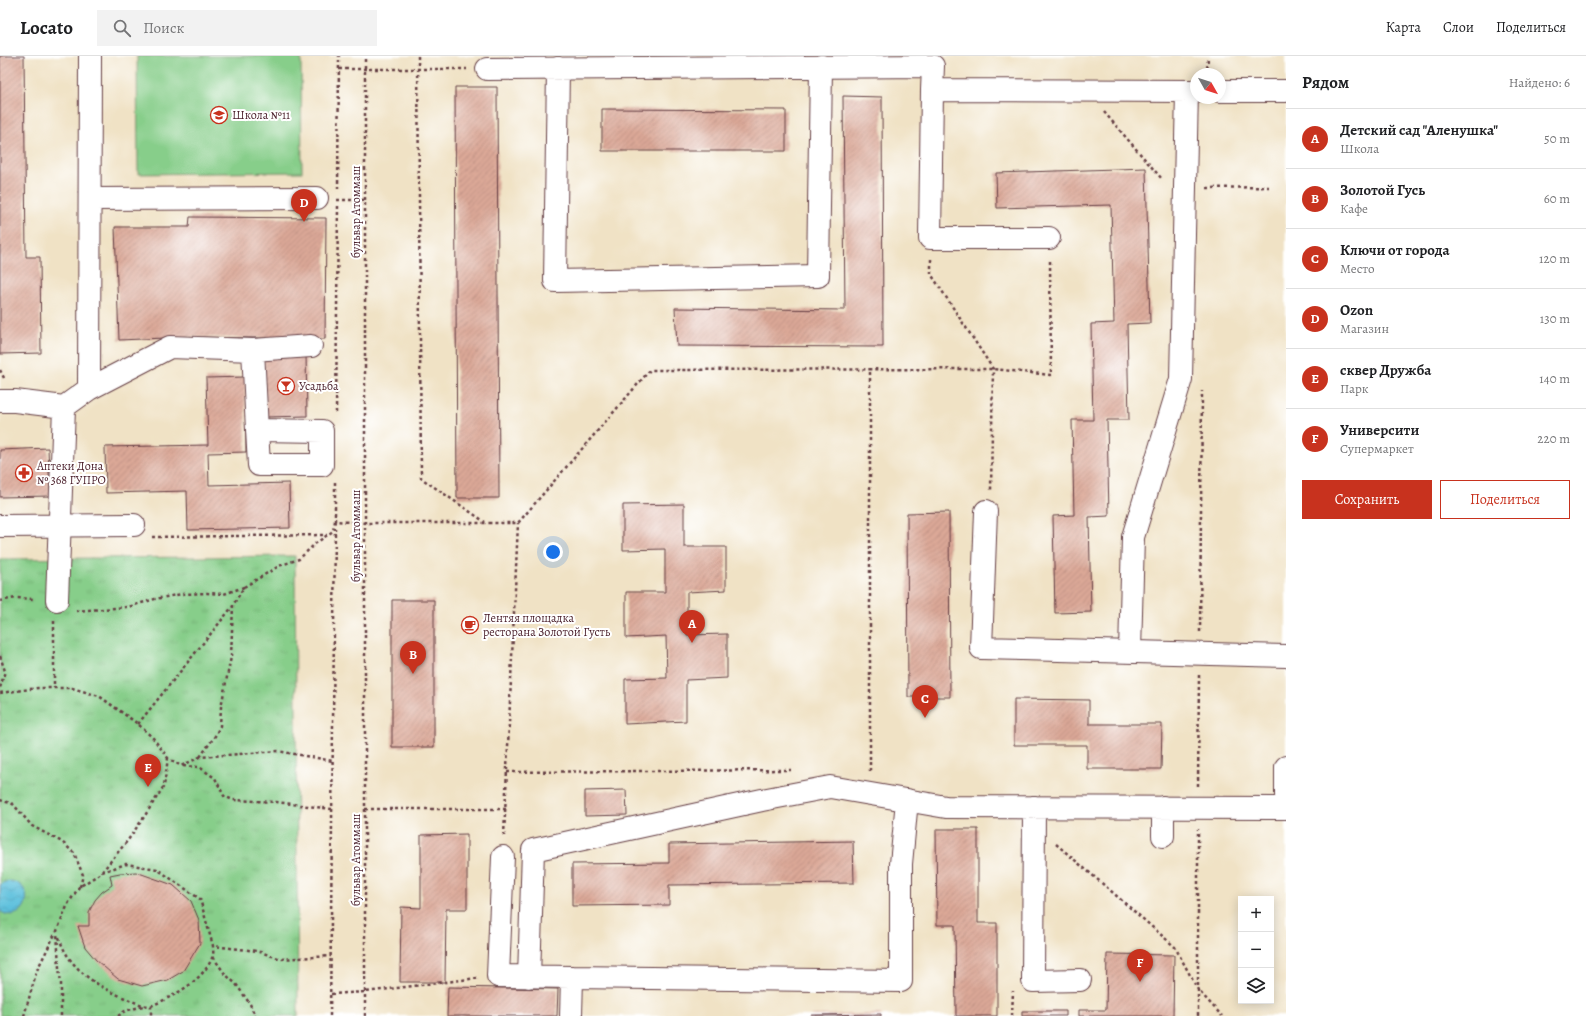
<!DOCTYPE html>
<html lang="ru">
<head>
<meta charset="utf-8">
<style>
  :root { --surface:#fff; --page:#f2f2f2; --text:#202124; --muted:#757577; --line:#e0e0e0; --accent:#c8321e }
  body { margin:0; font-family:Alegreya,serif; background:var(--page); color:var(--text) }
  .controls { position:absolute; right:12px; bottom:12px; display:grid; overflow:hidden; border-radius:0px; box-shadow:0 2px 10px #0003 }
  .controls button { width:36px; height:36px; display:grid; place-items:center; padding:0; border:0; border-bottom:1px solid var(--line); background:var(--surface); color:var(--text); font:20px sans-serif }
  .compass { position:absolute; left:1190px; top:12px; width:36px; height:36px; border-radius:50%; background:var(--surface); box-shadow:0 2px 10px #0003; rotate:129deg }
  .you { position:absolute; left:553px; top:496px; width:14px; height:14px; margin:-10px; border:3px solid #fff; border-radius:50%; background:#1a73e8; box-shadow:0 0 0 6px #1a73e833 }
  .badge { display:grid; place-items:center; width:26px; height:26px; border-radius:50%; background:var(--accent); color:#fff; font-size:13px; font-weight:700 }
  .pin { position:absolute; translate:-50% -33px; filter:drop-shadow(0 1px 2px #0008) }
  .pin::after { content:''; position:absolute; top:21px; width:14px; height:12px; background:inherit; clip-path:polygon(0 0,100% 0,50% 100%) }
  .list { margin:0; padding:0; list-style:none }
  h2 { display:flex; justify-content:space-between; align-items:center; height:52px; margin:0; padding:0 16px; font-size:17px }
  h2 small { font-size:13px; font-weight:400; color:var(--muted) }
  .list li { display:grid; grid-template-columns:26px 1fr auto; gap:12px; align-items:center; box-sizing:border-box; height:60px; padding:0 16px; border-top:1px solid var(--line) }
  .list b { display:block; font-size:15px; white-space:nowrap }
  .list p { margin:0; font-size:13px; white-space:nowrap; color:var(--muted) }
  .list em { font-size:13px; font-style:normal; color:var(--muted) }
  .actions { display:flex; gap:8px; padding:12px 16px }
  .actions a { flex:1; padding:9px 0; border:1px solid var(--accent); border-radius:0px; text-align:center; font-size:14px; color:var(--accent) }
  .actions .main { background:var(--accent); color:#fff }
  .icon { flex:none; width:22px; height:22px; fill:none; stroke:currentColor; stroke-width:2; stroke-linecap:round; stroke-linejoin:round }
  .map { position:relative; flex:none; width:1286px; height:960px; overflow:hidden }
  header { display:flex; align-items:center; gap:24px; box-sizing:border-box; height:56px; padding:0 20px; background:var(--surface); border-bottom:1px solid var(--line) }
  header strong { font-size:19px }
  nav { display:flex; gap:22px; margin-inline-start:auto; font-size:14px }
  .search { width:280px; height:36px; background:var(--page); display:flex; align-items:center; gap:10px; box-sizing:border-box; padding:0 14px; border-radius:0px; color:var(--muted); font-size:15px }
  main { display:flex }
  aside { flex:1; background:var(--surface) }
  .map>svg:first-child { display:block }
</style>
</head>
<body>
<header>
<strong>Locato</strong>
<div class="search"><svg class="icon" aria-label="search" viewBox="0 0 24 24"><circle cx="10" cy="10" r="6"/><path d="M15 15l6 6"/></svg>Поиск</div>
<nav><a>Карта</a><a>Слои</a><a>Поделиться</a></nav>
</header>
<main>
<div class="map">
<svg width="1286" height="960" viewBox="0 0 1286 960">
  <defs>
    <pattern id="park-tufts" width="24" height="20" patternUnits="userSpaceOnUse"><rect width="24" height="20" fill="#87ce8a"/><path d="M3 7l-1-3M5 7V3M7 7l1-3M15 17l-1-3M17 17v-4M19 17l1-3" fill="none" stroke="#76b077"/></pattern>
    <pattern id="water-waves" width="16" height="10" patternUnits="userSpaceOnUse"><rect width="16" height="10" fill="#5ec1dd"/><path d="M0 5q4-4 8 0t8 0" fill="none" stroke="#53a5be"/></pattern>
    <pattern id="building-hatch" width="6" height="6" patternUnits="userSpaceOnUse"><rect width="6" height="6" fill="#dba897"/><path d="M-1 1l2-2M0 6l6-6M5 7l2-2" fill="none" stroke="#b4887b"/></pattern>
  </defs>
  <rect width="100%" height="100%" fill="#fff"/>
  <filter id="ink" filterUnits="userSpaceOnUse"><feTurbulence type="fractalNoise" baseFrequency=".025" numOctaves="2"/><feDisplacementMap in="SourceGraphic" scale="8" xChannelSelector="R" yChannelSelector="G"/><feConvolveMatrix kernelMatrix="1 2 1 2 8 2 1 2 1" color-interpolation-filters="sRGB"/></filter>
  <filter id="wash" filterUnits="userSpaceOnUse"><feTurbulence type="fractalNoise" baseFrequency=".012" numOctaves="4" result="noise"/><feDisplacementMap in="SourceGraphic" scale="16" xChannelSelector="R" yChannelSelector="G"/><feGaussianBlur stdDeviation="0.9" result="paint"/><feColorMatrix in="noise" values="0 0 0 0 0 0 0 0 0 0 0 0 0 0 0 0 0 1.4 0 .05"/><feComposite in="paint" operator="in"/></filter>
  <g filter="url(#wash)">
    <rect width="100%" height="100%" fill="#f0e2c5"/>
    <path fill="#87ce8a" stroke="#68765a" d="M137,0h164l1,116 -164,2z"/>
    <path fill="url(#park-tufts)" stroke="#68765a" d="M295,500l3,460h-298v-457z"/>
    <path fill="url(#water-waves)" stroke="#547084" d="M11,825c30,7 11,46 -11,30v-26l5,-3z"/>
    <g id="blocks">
      <path fill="url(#building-hatch)" d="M0,0h24l2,201h14l1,96 -41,1z
        M455,31h42l2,411h-42z
        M843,40l39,1 1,250 -206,-1 -2,-38 170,2z
        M602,53l184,1v41h-184z
        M1146,112l4,155 -23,1 2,96h-22l2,96 -20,1 2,95 -36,1 -2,-97 21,-1 -2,-95h21l-2,-96 23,-1 -3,-118 -114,3 -1,-35z
        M190,161l136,1 -1,121 -137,-2 -69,3 -4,-113h74z
        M306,298l1,62 -41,1 -2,-62z
        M245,321l1,75 -38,1 1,32 80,-2 1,45 -102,2 -1,-39 -81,2 -1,-46 103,-2 -2,-67z
        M48,392l2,48 -50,1v-47z
        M684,448v43h42v43l-39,2v43l40,-1v44l-41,2v41l-61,3v-45l42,-1 -1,-42 -40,2v-46h39v-43l-42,1v-45z
        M949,456l1,185h-42l-1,-184z
        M392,544h42v147h-42z
        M1014,643l75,1v24h73l-1,45h-74v-24h-73z
        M626,734l1,25 -42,1v-25z
        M936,773h42v94h19v93h-41l-1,-91h-18z
        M467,778v75h-21l-1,73h-45l1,-75 20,1v-73z
        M853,785l1,42 -185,2v20l-97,1v-42l97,-1v-19z
        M136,816l37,13 18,16 8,19 1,23 -17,28 -15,9 -26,6 -24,-7 -22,-19 -11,-13 -7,-21h11v-14l6,-12 7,-8 10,-7 -2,-10 10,-2z
        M1107,898l67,1 -1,61h-94v-6h27z
        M448,931l110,2 -1,27h-110z
        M1022,955h44v5h-44z
        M881,958v2h-70v-1z"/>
    </g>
  </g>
  <g filter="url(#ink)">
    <use href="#blocks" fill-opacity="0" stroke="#633c42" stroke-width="1"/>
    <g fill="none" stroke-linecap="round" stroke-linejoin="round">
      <g stroke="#633c42" stroke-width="24">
        <path id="minor" d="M558,12l-3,213 263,-5 3,-210
          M487,13l446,-3 -1,24
          M1220,35h66
          M90,143l227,-1
          M1049,182h-119l2,-148 264,1
          M253,294l4,80 65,1v34h-63l-2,-35
          M89,333l1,-333
          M0,345h15l49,6 25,-18 81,-42 83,3 58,-4
          M986,455l-5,137 305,8
          M0,470l134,-1
          M57,544l7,-193
          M1130,596l3,-115 48,-158 6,-288
          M1286,711v28
          M1034,751l-1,174 47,-1
          M1163,751v29
          M503,801l-5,119 74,1 -1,39
          M529,921l4,-127 229,-50 68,-13 116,20 340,1
          M572,921l329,4v-117l6,-64"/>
      </g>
      <path stroke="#633c42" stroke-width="2.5" stroke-dasharray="3 3" stroke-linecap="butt" d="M418,0l3,422 64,44
        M339,13h128
        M1207,18l1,-18
        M1104,56l58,67
        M1207,132l62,-1
        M338,133l1,-133
        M337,144h28
        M931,203v15l62,95 -2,121
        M0,314l5,10
        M336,357l2,-207
        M335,465v-39
        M152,481l175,-2
        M0,545l16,-3 18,1
        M76,555l52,-4 27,-8 27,-5 25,-1 17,1 20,-7
        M54,565v67
        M1200,576l2,-241
        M0,600l5,15 -5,17
        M0,637l38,-5h34l27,8 39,28 15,14 15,20 13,8 19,-9 78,-6 55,10
        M138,668l95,-118
        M200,701l15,-21 5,-10 1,-19 10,-50 2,-52 11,-18 35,-21 20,-7 17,-16 17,-12 2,-10 30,2h153l132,-153 343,-1 58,6 -1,-115
        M183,710l16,1 16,11 9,18 9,4 43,2 56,7
        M870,715v-401
        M507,716l284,-2
        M1198,730l1,-111
        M0,744l13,4 19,22 30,16 12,11 9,22 -3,12
        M365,753h141
        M504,780l14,-313
        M1056,788l55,47 64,56 23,43 24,26
        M102,816l24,-8 31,5 43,30 13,47 44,5 24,8 50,-3
        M59,881c9,31 37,49 66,61 9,4 17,8 26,8v10
        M213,901l12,17 11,10 14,20 5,12
        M331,938l34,-2 113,-14
        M151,950c21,-9 52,-25 61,-48 2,-3 1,-8 1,-12
        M24,960l13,-46 19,-38
        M61,960v-33l-2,-15 -2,-37 11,-27 11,-17 22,-14 27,-33 16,-23 20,-31 4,-28
        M118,960l7,-5 18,-5
        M330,960l5,-488
        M365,960v-960
        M1012,960l1,-25
        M1198,960v-187"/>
      <use href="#minor" stroke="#fff" stroke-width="22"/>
    </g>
  </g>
  <defs>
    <g id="school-ring" transform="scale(0.9)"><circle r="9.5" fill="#fff" stroke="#c8321e" stroke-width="1.5"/><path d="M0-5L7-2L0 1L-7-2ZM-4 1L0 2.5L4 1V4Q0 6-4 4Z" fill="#c8321e"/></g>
    <g id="bar-ring" transform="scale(0.9)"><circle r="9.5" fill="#fff" stroke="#c8321e" stroke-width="1.5"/><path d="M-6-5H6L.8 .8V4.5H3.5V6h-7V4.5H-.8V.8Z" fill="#c8321e"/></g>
    <g id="pharmacy-ring" transform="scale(0.9)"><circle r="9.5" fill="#fff" stroke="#c8321e" stroke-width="1.5"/><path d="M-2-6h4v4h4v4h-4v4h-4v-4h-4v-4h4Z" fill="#c8321e"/></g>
    <g id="cafe-ring" transform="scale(0.9)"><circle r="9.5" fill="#fff" stroke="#c8321e" stroke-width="1.5"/><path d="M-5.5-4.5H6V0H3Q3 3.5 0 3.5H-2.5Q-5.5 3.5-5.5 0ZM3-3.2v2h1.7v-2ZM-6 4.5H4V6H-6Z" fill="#c8321e"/></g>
  </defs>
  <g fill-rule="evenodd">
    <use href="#school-ring" x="219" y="59"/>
    <use href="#bar-ring" x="286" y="330"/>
    <use href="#pharmacy-ring" x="24" y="417"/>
    <use href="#cafe-ring" x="470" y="569"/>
  </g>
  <g text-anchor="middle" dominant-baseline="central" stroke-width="4" stroke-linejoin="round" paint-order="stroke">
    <g font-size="12" fill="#4a1f2b" stroke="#fff" text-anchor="start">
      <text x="232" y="59">Школа №11</text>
      <text x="299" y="330">Усадьба</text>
      <text x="37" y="410">Аптеки Дона<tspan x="37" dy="14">№ 368 ГУПРО</tspan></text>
      <text x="483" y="562">Лентяя площадка<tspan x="483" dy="14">ресторана Золотой Густь</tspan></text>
    </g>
    <g font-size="12" fill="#4a1f2b" stroke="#fff">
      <text transform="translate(356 156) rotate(-90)">бульвар Атоммаш</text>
      <text transform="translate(356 480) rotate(-90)">бульвар Атоммаш</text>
      <text transform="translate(356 804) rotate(-90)">бульвар Атоммаш</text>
    </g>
  </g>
</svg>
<div class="controls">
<button>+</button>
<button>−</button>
<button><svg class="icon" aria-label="layers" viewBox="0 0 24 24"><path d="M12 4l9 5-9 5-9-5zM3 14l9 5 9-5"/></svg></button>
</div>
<svg class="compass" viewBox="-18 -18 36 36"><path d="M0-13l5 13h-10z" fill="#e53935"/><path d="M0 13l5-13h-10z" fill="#757577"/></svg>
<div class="you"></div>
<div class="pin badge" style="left:692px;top:587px">A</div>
<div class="pin badge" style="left:413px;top:618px">B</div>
<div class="pin badge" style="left:925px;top:662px">C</div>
<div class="pin badge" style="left:304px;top:166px">D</div>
<div class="pin badge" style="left:148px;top:731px">E</div>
<div class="pin badge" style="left:1140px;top:926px">F</div>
</div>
<aside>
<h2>Рядом<small>Найдено: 6</small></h2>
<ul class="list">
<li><span class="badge">A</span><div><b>Детский сад &quot;Аленушка&quot;</b><p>Школа</p></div><em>50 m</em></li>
<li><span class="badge">B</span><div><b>Золотой Гусь</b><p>Кафе</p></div><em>60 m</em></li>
<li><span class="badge">C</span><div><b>Ключи от города</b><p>Место</p></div><em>120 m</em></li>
<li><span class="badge">D</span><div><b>Ozon</b><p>Магазин</p></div><em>130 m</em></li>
<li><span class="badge">E</span><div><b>сквер Дружба</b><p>Парк</p></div><em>140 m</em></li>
<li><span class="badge">F</span><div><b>Университи</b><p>Супермаркет</p></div><em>220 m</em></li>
</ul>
<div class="actions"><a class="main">Сохранить</a><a>Поделиться</a></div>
</aside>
</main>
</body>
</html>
